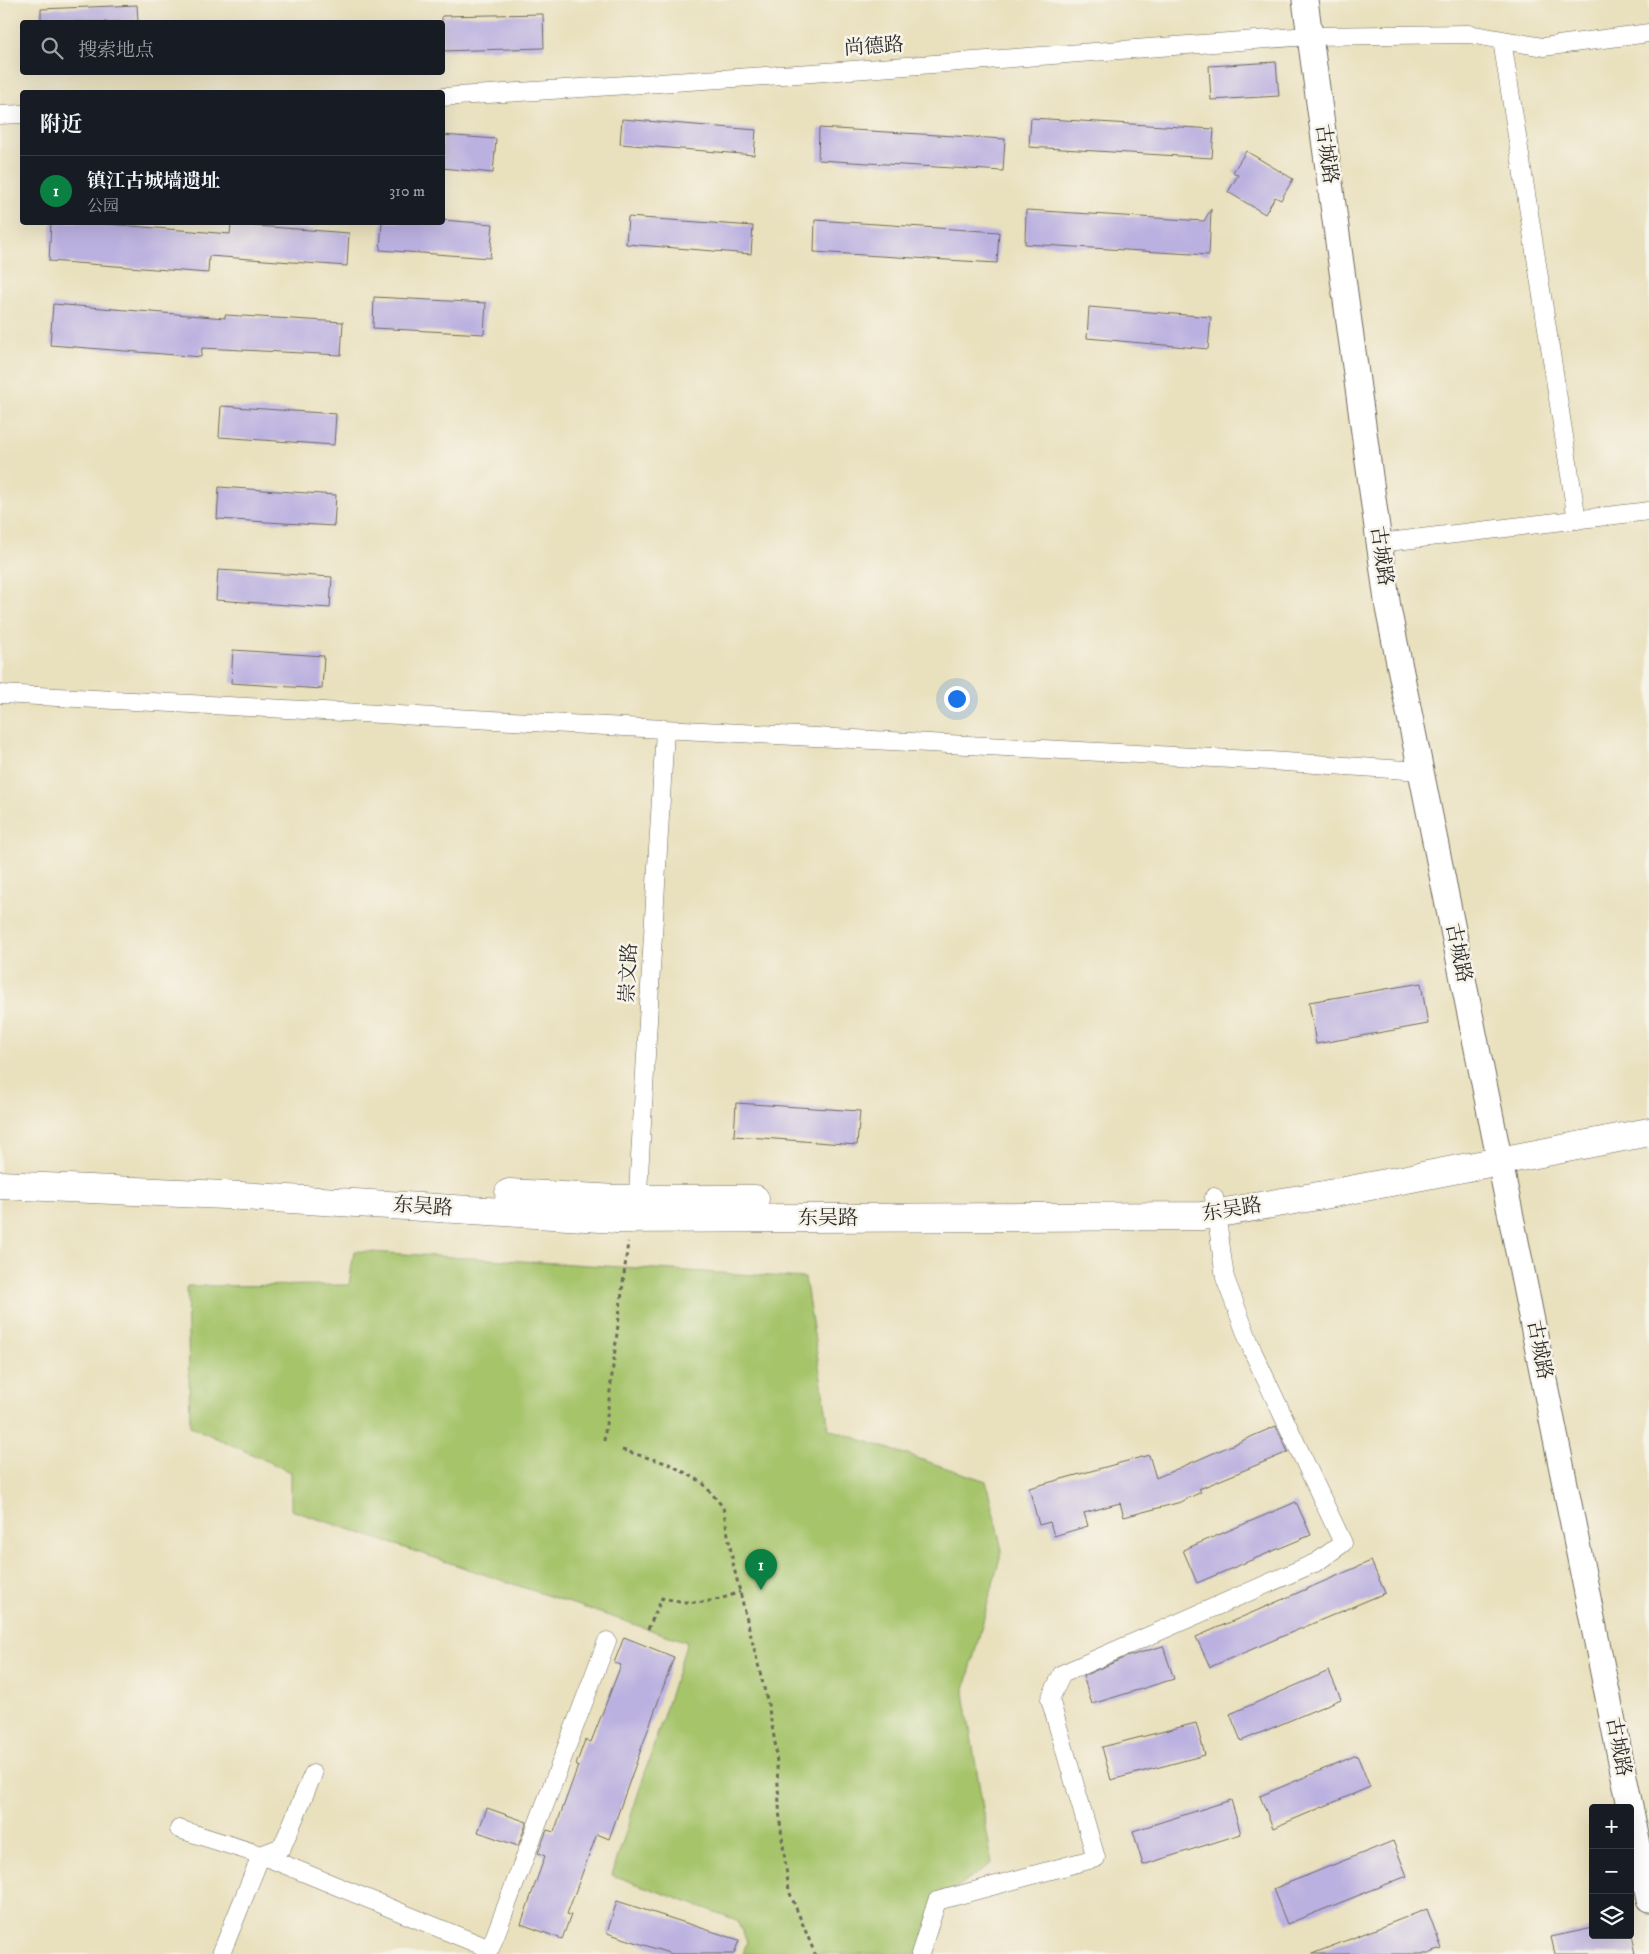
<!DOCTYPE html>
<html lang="zh">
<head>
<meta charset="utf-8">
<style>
  :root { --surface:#171b24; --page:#242831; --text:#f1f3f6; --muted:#9ea1a6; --line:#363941; --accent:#0b8043 }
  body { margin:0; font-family:"IM FELL DW Pica","Noto Serif SC",serif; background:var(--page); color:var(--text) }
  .controls { position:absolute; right:15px; bottom:15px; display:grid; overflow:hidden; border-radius:5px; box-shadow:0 5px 20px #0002 }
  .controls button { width:45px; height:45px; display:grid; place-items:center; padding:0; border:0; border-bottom:1px solid var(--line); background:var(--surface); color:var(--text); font:25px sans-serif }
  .you { position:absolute; left:956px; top:698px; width:18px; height:18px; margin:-12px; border:4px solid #fff; border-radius:50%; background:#1a73e8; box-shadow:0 0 0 8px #1a73e833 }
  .badge { display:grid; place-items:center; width:32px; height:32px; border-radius:50%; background:var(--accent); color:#fff; font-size:16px; font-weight:700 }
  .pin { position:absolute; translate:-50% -41px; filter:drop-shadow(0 1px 2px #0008) }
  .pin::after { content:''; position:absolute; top:26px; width:18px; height:15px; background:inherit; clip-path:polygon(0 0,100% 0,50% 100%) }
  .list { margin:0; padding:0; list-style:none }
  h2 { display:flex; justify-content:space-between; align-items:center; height:65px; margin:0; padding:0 20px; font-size:21px }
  h2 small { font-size:16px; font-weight:400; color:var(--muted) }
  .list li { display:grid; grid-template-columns:32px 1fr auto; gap:15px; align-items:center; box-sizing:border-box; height:70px; padding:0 20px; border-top:1px solid var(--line) }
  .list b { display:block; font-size:19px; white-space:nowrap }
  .list p { margin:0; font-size:16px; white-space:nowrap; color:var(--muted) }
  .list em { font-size:16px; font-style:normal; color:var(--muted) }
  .icon { flex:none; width:28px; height:28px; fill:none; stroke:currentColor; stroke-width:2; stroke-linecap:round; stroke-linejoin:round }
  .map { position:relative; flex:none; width:1649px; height:1954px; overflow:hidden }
  .search { position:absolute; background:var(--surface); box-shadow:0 5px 20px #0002; left:20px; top:20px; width:425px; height:55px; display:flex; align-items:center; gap:12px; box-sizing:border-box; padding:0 18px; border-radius:5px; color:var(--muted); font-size:19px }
  .panel { position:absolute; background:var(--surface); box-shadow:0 5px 20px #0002; left:20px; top:90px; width:425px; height:135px; border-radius:5px }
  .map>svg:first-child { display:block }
</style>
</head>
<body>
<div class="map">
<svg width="1649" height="1954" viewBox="0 0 1649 1954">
  <rect width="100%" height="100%" fill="#f7f3e8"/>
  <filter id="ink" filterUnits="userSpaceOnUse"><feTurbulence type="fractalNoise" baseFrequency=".02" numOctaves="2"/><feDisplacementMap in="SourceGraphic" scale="10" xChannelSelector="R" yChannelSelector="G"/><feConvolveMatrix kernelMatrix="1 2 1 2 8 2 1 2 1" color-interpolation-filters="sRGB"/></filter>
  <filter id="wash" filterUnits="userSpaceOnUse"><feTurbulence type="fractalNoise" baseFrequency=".0096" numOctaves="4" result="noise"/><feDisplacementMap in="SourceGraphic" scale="20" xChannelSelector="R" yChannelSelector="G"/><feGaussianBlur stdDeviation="1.12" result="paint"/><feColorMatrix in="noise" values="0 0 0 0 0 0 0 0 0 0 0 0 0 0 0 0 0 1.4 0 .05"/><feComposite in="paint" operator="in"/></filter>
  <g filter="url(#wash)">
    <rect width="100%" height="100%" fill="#e9e0bd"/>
    <path fill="#a6c46b" stroke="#68784b" d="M354,1251l451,27 24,151 157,52 16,69 -38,143 28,170 -55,38 -17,53h-177l4,-13 -10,-21 -125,-45 75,-233 -396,-132v-38l-101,-46 -3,-140 162,-1z"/>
    <g id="blocks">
      <path fill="#bbb1e0" d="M137,5l1,17h-97v-13z
        M543,14l1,34 -102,3v-35z
        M1276,62l3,34 -68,4 -2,-34z
        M1031,118l183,11 -2,29 -183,-11z
        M622,119l134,11 -2,25 -134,-11z
        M819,128l186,11 -2,32 -185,-11z
        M442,135l54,4 -3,34 -51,-5z
        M1246,151l47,28 -12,21 -6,-3 -10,17 -37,-22 10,-17 -5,-3z
        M1211,209l-2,46 -184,-11 1,-34 178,11z
        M628,217l125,9 -2,28 -125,-10z
        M442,220l51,4 -3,34 -110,-8 2,-28h60z
        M815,220l184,12 -2,31 -183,-11z
        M51,222h31l148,12 1,-10 118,9 -2,33 -138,-10 -1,17 -159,-12z
        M374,297l112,6 -2,31 -111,-6z
        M53,304l172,14v-3l118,7 -2,33 -139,-7 -1,9 -151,-12z
        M1089,307l122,10 -3,32 -121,-11z
        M221,406l115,8 -2,31 -115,-8z
        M219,487l117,8 -2,31 -117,-7z
        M218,570l114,7 -2,31 -114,-8z
        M233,650l91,6 -2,33 -91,-6z
        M1421,983l7,41 -112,20 -7,-42z
        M736,1103l124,8 -3,34 -123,-9z
        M1276,1426l12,26 -89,37 2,3 -20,10 -57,15 -4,-14 -36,10 4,13 -34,10 -4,-14 -11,3 -10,-37 120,-33 7,23z
        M1296,1502l15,33 -114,48 -14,-33z
        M1371,1561l14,32 -175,74 -14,-30z
        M624,1637l50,20 -65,182 -12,-5 -30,80 4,1 -9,24 -41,-15 24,-68 -7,-3 9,-23 7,2 24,-66 -2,-1 9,-25 6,2 30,-77 -7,-2z
        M1163,1646l11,33 -82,25 -9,-28 43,-19z
        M1329,1671l12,28 -100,42 -11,-27z
        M1196,1723l9,32 -94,25 -9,-33z
        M1357,1755l13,32 -97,41 -13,-32z
        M1231,1800l10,34 -98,31 -10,-34z
        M487,1808l40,14 -9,24 -40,-14z
        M1393,1841l14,35 -120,48 -14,-35z
        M617,1901l122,39 -5,14h-62l-65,-21z
        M1427,1909l15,40 -14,5h-116z
        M1593,1928v7h39l4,19h-81l-4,-17z"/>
    </g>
  </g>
  <g filter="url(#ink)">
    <use href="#blocks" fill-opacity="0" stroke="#6e6a5e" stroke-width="1"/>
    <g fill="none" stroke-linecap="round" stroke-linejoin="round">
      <g stroke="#6e6a5e" stroke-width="19">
        <path id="street" d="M1502,40l75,480
          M442,97l370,-24 497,-37 160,-2 74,13 106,-14
          M0,115l22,-1
          M1379,543l270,-32
          M0,694l1270,67 151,10
          M637,1209l28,-479
          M179,1829l82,26 229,94 117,-308
          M221,1954l40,-99 21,-8 31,-73
          M920,1954l17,-53 159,-43 -46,-159 12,-25 255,-112 26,-19 -90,-191 -28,-74 -11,-81"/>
      </g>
      <g stroke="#6e6a5e" stroke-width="27">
        <path id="secondary" d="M1305,0l83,608 261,1292"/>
      </g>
      <g stroke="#6e6a5e" stroke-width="29">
        <path id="primary" d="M0,1185l225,10 392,24 585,-3 122,-21 325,-63
          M509,1193l108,6h138"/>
      </g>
      <path stroke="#6e6a5e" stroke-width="3" stroke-dasharray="4 4" stroke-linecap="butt" d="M604,1441l24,-199
        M622,1450l47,14 33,18 21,25 11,61 34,136 8,44 4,74 9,69 26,63
        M648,1629l14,-31c35,7 45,6 78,-6"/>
      <use href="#street" stroke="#fff" stroke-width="18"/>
      <use href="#secondary" stroke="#fff" stroke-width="25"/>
      <use href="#primary" stroke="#fff" stroke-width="28"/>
    </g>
  </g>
  <g text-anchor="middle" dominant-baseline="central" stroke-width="5" stroke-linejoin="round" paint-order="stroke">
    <g font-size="20" fill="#2b2b2b" stroke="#f7f3e8">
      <text transform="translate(874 47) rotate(-4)">尚德路</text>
      <text transform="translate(1326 154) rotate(82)">古城路</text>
      <text transform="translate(1381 556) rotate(82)">古城路</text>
      <text transform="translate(1458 953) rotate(78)">古城路</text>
      <text transform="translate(629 973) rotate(-87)">崇文路</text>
      <text transform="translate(423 1207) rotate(4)">东吴路</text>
      <text transform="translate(1232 1210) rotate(-9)">东吴路</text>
      <text x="828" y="1218">东吴路</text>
      <text transform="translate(1539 1350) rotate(79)">古城路</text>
      <text transform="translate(1618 1747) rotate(79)">古城路</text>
    </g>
  </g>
</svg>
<div class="controls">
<button>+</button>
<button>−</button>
<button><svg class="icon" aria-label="layers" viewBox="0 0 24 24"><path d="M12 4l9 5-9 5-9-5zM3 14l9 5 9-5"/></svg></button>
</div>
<div class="you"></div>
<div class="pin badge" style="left:761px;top:1590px">1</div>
<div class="search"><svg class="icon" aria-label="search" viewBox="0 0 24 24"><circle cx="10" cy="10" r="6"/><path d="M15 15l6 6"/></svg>搜索地点</div>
<section class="panel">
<h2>附近<small></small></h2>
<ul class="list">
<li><span class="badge">1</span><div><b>镇江古城墙遗址</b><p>公园</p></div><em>310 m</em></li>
</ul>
</section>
</div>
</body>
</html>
